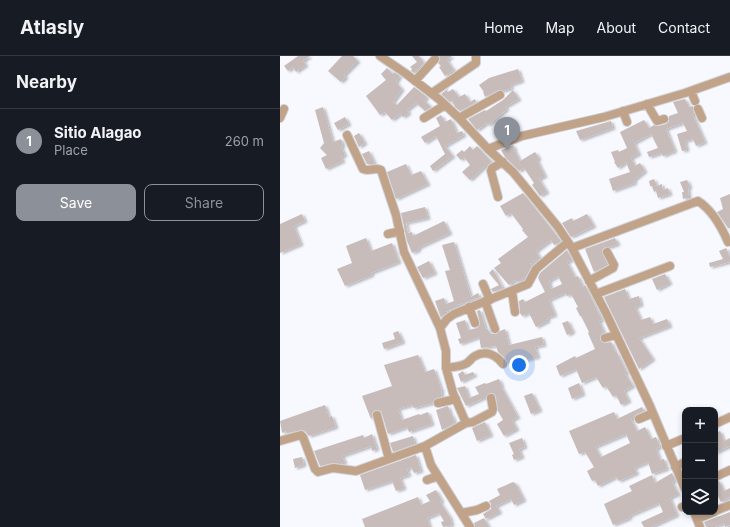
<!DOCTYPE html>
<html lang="en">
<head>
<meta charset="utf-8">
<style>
  :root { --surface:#171b24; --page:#242831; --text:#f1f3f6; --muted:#9ea1a6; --line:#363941; --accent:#8c9099 }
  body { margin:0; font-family:Inter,sans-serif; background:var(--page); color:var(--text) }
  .controls { position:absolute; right:12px; bottom:12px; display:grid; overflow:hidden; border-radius:8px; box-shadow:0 2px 6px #0003 }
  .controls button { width:36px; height:36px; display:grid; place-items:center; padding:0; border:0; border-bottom:1px solid var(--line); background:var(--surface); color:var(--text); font:20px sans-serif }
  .you { position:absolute; left:239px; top:309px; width:14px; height:14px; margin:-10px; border:3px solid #fff; border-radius:50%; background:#1a73e8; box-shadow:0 0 0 6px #1a73e833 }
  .badge { display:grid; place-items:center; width:26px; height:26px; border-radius:50%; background:var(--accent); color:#fff; font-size:13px; font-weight:700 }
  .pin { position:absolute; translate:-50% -33px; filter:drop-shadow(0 1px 2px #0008) }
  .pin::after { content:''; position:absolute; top:21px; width:14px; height:12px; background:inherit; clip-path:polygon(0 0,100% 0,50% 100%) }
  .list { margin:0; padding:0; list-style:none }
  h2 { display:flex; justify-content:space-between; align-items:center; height:52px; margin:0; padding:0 16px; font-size:17px }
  h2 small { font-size:13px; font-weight:400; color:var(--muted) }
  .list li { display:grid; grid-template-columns:26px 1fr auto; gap:12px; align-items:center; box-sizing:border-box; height:64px; padding:0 16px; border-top:1px solid var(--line) }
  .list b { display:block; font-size:15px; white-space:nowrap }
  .list p { margin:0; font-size:13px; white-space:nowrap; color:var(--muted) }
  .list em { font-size:13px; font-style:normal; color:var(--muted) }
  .actions { display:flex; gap:8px; padding:12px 16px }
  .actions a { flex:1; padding:9px 0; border:1px solid var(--accent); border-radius:8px; text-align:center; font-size:14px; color:var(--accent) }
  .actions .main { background:var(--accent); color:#fff }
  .icon { flex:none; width:22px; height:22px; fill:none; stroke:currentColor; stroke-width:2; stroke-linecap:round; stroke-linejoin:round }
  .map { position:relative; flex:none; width:450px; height:471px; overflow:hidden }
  header { display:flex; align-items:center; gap:24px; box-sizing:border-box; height:56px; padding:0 20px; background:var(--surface); border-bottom:1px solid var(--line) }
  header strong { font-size:19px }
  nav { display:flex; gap:22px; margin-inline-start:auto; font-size:14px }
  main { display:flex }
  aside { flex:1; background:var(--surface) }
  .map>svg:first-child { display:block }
</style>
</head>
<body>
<header>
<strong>Atlasly</strong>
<nav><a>Home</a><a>Map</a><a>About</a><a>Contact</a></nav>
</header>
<main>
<aside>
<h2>Nearby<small></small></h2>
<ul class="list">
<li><span class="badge">1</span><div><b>Sitio Alagao</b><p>Place</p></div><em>260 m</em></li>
</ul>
<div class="actions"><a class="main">Save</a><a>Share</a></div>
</aside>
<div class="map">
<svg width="450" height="471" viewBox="0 0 450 471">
  <defs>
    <filter id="shadow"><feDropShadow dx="2.5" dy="1.5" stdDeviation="1" flood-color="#0004"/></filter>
  </defs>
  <rect width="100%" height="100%" fill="#f7f9ff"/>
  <path fill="#c7bcb9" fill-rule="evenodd" filter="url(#shadow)" d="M18,0h12l-7,5 3,4 -10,7 -3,-5 -5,4 -4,-5z
    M62,0h11l5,5 -14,14 2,2 -5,5 -13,-11z
    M132,0h7l5,7 -10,10 -3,-2 1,-2 -2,-2 7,-5z
    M159,0h13l-5,4 7,10 -9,6 -6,-9 2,-1 -3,-3 2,-3z
    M107,12l6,6 1,-2 6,4 -4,6 6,7 -9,13 4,3 17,-18 13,10 -3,3 7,7 -6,4 -9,-8 -9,7 2,3 -6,4 -3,-3 -8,6 -7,-8 -5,3 -14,-19 20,-16 -5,-6z
    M238,13l4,12 -12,4 2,3 -9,3 -5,-1 -13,7 -2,-5h1l-5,-7 10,-7z
    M169,32l-2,3 1,1 5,-3 6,8 6,-3 5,8 5,-3 1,3 -16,9 -5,-4 -3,-6 -2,1 -9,-8z
    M233,34l6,9 -14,8 2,2 -19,16 -1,-2 -10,7 -9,-11 17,-9 1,1 17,-11z
    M405,43l4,8 4,-1v3l1,5 -1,1 12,27 -9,4 -3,-7 -8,2 2,9 -5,1 -5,-17 10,-3 -4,-8 -17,6 9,22 -12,5 -2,-3 -12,4 -2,-5 11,-4 -7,-14 -17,9 5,11 -8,4 4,8 5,-3 5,8 -11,9 1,3 -22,8 -4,-12 21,-7 -4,-10 -8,6 -4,-6h1l-4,-10 7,-2 1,2 8,-4 -7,-16 24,-12 5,8 5,-3 4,1 8,-2 3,-3v-5l9,-3 -5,-11z
    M43,51l10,35 8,-3 2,7 -2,1 4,8 -4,2 2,4 -17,8 -5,-11 6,-3 -7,-7 4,-5 -9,-33z
    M161,59l4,7 6,-3 6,14 5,-2 2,4 -19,11 8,10 -20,15 -3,-5 15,-12 -9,-18 -11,7 -4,-6 19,-11 -4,-8z
    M65,61l4,7 -11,6 -4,-7z
    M331,65l2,7 -33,12 -4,-9z
    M79,77l6,10 -6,4 -5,-11z
    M233,89l2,4h-1l6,12 15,-9 4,6 -2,2 8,16 -6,3 8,13 -7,4 -8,-11 2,-2 -10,-15 -5,3 -14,-14 -4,-7z
    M190,90l3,4 4,-4 15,16 -3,2 -3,5 -2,-2 -14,13 -8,-8 8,-7 -6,-8 -3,3 -5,-5 6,-5 2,2z
    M89,95l6,13h-8l-5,-10z
    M126,108l5,11 10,-4 7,13 -32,15 -9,-27z
    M374,123l3,7 5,-2 1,6 5,-2 2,6 -12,4 -2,-7 -2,1 -2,-6h-2l-1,-5z
    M407,124l3,7 -2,1 1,10 -2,1 -1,-1 -3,1 -1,-7h2l-4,-10z
    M243,137l38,48 -7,4 -3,-5 -15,11 4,7 -10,6 2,2 -7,12 -8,4 -2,-2 -6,5 -15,-17 7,-5 -3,-4 30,-22 -6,-7 1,-1 -12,-16 -5,3 -6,-10z
    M450,138v34h-2l-11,-16 6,-3 -3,-11z
    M145,151l3,11 -22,5 2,10 4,-1 1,4 31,-15 6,12 -32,15 1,2 -7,3 -5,-12 -6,-28z
    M22,158l3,7 -11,5 7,18 -21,9v-29z
    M307,158l7,12 -23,11 -9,-14 10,-5 1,3z
    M86,182l5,13 21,-8 7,19 -28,11 1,2 -27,11 -8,-17 15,-6 -6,-17z
    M335,182l3,6 -8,3h-5l-3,4 6,14 -14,7 -9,-23z
    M174,186l17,55 7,-4 2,4 -23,8 1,2 -13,5v2l-4,4 -6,-17 9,-3 2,6 8,-3 -9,-30 5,-1 -8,-25z
    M446,192l4,9v5l-20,5 -1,-4 14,-4 -4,-8z
    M287,194l5,10 -5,2 8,15 3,-1 5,11 2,-2 17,35 -3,1 5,11 -3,2 -1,6 4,3 7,-1 5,11h1l10,20h-2l8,13 -9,5 5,10 -8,4 -5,-10 -3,2 -7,-11 -3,2 -7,-11 -14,6 -6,-14 -16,7 -4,-10 19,-10 1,2 19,-9 -7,-16 1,-1 -8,-16h-1l-4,-8 2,-1 -7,-13 -4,2 -2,-3 -16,7 6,15 -8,3 1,3 -12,6 -7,-14 -7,3 -2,-3 -1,-12 4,-2 2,3 20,-10 -7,-14 2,-5zM278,220l4,8 -11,5 -2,-8z
    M149,205l6,12 -12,5 -6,-11z
    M213,213l10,19 -10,4 -2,-3 8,-4 -10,-12z
    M385,218l5,9 -13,7 -5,-11z
    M345,233l4,10 10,-3 2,9 -6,2 6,13 9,-3 3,7 14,-5 3,7 -31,12 14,21 -14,10 -35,-72z
    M200,254l6,19 1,-1 3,6h6l4,-3 5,-2 4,16 33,-8 2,8 -9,2 3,10 -30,7 -4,-7 -6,-5 -2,-6 -15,2 -2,-11 -19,7 -2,-5 3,-1 -5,-15 9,-3 3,10 9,-2 3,-4 -3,-13z
    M288,265l5,11 -6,3 -5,-12z
    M118,275l5,11 -19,7 -2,-6 13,-4 -2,-6z
    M138,299l7,17 9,-3 8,22 -1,1 1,4 -7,3 -2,4 -19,5 -2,-3 -14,4 4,11 17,-6 1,1 8,-3 4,12 -23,8 -2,-5 -19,7 -7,-23 -3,-1 -5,1 -1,3v4l-1,1 -9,-23 30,-10 -8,-21z
    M183,315l2,4 8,-3 2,3 -14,7 -3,-8z
    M219,323l3,7h-1l17,31 -6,3 5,9 -13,7 -7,-12 6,-4 -5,-9 -3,-17 -5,-1 -4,4 -20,9 -9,-18 8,-2 4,12 10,-4 -4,-7 10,-4 1,1z
    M299,327l4,11 -11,5 -4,-11z
    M252,337l8,17 -9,4 -7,-18z
    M45,349l4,12 3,-1 4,11 -27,9 -4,-5 -3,-1 -15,3 -1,-2 -4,2 -2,-12z
    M168,350l3,9h1l3,8 -13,7 -6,-20z
    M362,351l2,4 -8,3 -5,5 6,12 8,-4 6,12 5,-2 4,10 -4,2 4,11 4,-1 3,10 -15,5 -4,-12 -14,6 3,5 -18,8 -3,-4 -18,9 -3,-6 -3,1 -5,-10 7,-4 -9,-15 -6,2 -10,-23 45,-19 3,7zM346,378l4,9 -29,14 -6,-10z
    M205,366l6,13 -14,6 -5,-13z
    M440,375l4,10 6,-3v8l-15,7v-19z
    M92,378l5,15 -5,2 -1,-5 -29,10 3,6 -4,2 -9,-1 -12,3 -6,-15 49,-16 1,3z
    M133,380l2,8 -22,8 -3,-9z
    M242,382l3,9 -6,2 3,8 -8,3 -2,-5 2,-1 -5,-11z
    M136,399l5,16 -7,2 -3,-6 -4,2 2,6 -9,3 4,10 -8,3 -4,-10 -27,9 -5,-15z
    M22,401l2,8 -9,3 -2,-9z
    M392,417l3,7 -3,2 6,12 -8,4 7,17 -26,12h-7l-3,-5 22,-10 -4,-9 -30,13 1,2 -17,7 -9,-21 28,-13 -3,-5 23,-11 3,8z
    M439,425l5,10 6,-3v9l-9,5 -4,-8 -2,1v-13z
    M233,426l3,2 8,16 -10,5 -3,-6 -15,7 4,6 -14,7 -3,-5 8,-5v-5l-2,-3 11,-6 -3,-6z
    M156,434l6,11 -2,1 10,15 2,8 -9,2 -2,-5 3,-1 -5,-8 -12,5 3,9h-65l-3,-8 56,-22 3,8 9,-4 -4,-6z
    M450,456v13l-5,2 -1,-4 -9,4h-9l-2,-5z
    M204,462l5,9h-14l-1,-4z"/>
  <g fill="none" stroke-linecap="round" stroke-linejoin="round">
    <g stroke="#d1d3d8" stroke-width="10">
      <path id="minor" d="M100,0l25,17 35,27 19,18 29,31 25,23 45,55 14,21 34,65 44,93 35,83
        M135,25l20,-22
        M411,35l4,10
        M152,37l44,-30v-7
        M367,48l10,17 7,-2
        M418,53l4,9
        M343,55l4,11
        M0,62l4,-9
        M144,62l21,-13
        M179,62l41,-23
        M208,93l34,-13 82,-19 81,-24 45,-16
        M218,141l-7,-26 1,-3 11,-6
        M108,178l12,-3
        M292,192l126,-47c14,9 24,27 30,41
        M309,225l24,-13 1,-3 -7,-13
        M203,228l7,16
        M232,235l3,21
        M316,238l74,-28
        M205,245l10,28
        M189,251l6,16
        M160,272l7,-9 7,-5 74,-30 8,-15 32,-27
        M325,282l11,-3
        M166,312c6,-1 13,-1 19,-4 4,-1 6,-6 10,-8 11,-6 21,-1 28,8
        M158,347l18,-4
        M97,359l12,44
        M359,363l14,-6
        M186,367l7,-1 19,-10 1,-3 -2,-11
        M435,368l15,-7
        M0,385l21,-6 2,2 12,32 3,3 15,-4 23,3 69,-25 41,-23 -13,-30 -7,-25v-17l-6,-23 -36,-76 -8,-37 -15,-45c-7,-3 -12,2 -18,-1l-16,-34
        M145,390l6,19 39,62
        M386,390l19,-8
        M395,411l10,-5
        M435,421l15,-7
        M147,424l11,-4
        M402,451l3,-1
        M435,455l15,-6
        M414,456l6,15
        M182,457l15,-3 9,-4
        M417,463l17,-7"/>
    </g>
    <use href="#minor" stroke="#c0a389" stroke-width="8"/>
  </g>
</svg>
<div class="controls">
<button>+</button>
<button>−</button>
<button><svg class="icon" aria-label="layers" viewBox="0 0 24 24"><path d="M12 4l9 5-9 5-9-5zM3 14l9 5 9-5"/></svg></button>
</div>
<div class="you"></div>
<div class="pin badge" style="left:227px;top:94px">1</div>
</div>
</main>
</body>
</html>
